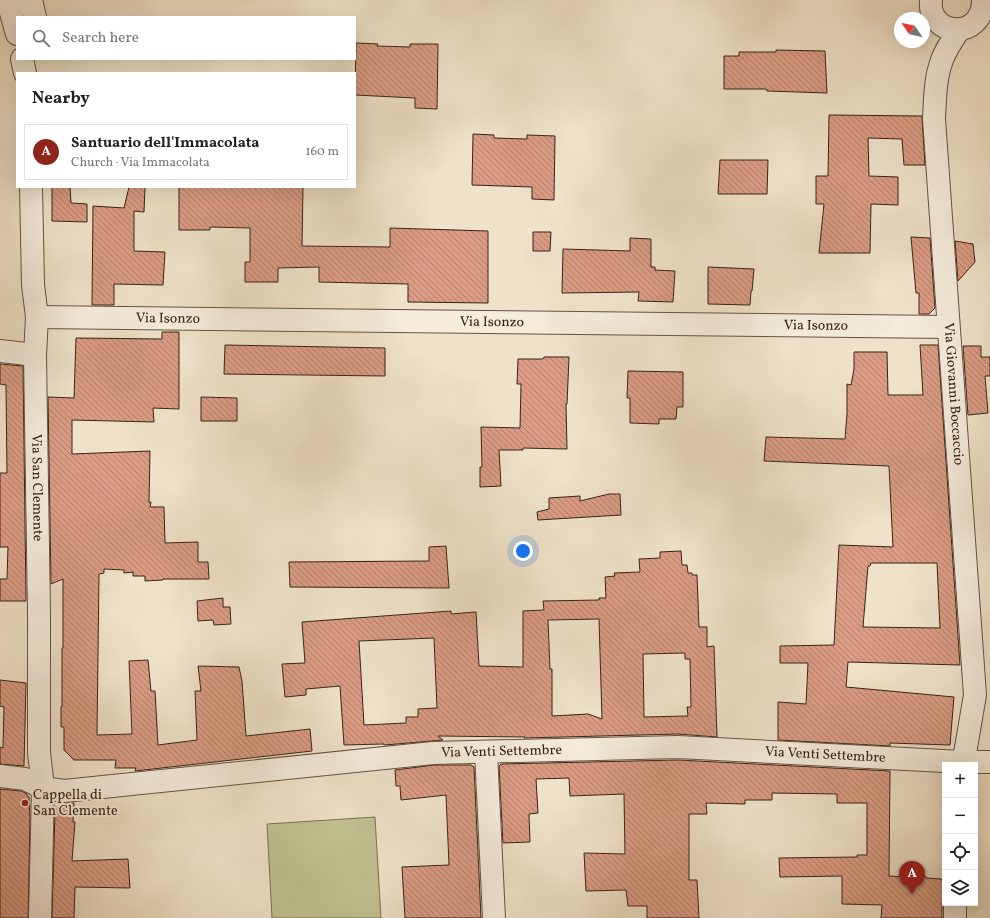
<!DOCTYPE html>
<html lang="en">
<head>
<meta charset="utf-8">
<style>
  :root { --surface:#fff; --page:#f2f2f2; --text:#222; --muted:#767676; --line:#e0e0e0; --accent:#8f2418 }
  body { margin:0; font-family:Vollkorn,serif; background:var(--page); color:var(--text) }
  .controls { position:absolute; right:12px; bottom:12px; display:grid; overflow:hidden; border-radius:0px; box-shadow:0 4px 16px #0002 }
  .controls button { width:36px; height:36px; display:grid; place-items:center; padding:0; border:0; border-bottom:1px solid var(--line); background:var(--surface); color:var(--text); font:20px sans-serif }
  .compass { position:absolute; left:894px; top:12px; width:36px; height:36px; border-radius:50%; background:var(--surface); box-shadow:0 4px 16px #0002; rotate:304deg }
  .you { position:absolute; left:523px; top:551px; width:14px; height:14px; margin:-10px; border:3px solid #fff; border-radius:50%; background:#1a73e8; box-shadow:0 0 0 6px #1a73e833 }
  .badge { display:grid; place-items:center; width:26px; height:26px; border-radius:50%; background:var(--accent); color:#fff; font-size:13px; font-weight:700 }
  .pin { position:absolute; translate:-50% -33px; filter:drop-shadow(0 1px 2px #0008) }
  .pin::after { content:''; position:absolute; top:21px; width:14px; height:12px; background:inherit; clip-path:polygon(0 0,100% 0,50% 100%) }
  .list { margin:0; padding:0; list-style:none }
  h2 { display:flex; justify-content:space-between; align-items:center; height:52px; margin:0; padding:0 16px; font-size:17px }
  h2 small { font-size:13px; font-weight:400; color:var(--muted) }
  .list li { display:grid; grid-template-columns:26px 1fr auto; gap:12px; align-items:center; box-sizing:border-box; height:56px; margin:0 8px 8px; padding:0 8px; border:1px solid var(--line); border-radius:0px }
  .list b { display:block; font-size:15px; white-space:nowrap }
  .list p { margin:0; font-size:13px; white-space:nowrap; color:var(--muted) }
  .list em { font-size:13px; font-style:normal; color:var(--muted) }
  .icon { flex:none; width:22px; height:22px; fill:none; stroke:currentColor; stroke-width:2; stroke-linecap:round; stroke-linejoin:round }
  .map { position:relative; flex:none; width:990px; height:918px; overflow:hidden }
  .search { position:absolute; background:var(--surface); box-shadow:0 4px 16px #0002; left:16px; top:16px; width:340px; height:44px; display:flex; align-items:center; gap:10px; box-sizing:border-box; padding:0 14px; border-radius:0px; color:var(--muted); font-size:15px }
  .panel { position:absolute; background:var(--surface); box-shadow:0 4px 16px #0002; left:16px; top:72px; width:340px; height:116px; border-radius:0px }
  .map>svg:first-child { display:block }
</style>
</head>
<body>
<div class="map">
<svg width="990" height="918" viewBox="0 0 990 918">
  <defs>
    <pattern id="building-back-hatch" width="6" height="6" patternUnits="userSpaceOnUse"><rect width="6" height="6" fill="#da9c84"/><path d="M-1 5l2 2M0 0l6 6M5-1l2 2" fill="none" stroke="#b27f6b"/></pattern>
  </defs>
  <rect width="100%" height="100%" fill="#efe2c9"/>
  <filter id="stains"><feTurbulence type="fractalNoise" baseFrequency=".005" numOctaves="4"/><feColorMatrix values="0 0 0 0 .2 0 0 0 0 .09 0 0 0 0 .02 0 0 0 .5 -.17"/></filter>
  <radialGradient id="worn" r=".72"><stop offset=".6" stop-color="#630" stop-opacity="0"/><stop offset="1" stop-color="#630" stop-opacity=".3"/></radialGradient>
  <path fill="#c0c191" stroke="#7c7254" d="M375,817l6,101h-109l-5,-94z"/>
  <path fill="url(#building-back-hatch)" stroke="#392316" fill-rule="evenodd" d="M356,43l22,1 -1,2 33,1v-3h28l-1,65 -22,-1v-10l-60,-3z
    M776,50l49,1 2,42 -60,-2 -1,-2h-42v-33h15v-4h37z
    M829,115l93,1 3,49h-21l-2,-26 -34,-1 1,38 29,1v28l-27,-1 -1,49h-51l5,-49h-8v-28h12z
    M473,134l21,1v3l33,1v-4l28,1 -1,64 -22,-1v-12l-60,-2z
    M720,160h48l-1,34h-49z
    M52,187h18l1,16 16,1v18l-35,-1z
    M129,187h16l-1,25 -10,-1v40l31,1 -2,33 -49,-1v21h-22l1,-99 31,2z
    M179,187h124l-1,59 88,1v-19l98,3v72l-80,-1v-18l-89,-2v-15l-41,1v14h-33v-20h5v-34l-40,-1v3h-31z
    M533,232h18l-1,19h-17z
    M911,237l19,1 5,70 -6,6h-10v-21h-3z
    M630,238l21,1v28h4v3l20,1 -2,31 -35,-1 1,-9 -77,1 1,-44 67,2z
    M955,241l18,3 2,18 -17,19z
    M708,267l46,2 -2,22h-1l-1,14 -42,-1z
    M162,332h17v77l-26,-1 1,14 -82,-2v34l78,-3 -1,51h2l-1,5h14l1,36 33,-1v20h10l1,17h-46v1l-18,1v-5h-12v-4l-9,1v-3l-20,-1v4l-5,1 -2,161 35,-1 -3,-73 19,-1 3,31h4l3,54 39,-5 -2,-49h6l-3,-25 41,1 3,14 4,55 64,-7 2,22 -177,20 1,-3h-21l1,-8h-42l-10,-10v-23h-3v-20h1v-59h1v-69l-12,5 -3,-187 26,1 2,-60 86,1z
    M225,345l160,3v28l-161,-2z
    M920,345h18l22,320 -112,-3 -2,25 108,10 -4,48 -60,-2v3l-112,-6v-38l28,2 2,-41h-28v-17l54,-1 5,-100 54,2 -4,-81 -125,-5 2,-24 79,2 2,-25v-30l4,1 3,-16v-17h33l1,43h35zM871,563h66l3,65 -77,-1 5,-61h2z
    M963,346h18v11h9v19h-5l3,37 -20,2z
    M544,357h25l-2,47h-1l1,45 -44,-1v2h-24l2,36 -21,1v-20h2l-1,-40 39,1 1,-44h-4l1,-25h25z
    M0,364l23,2 3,235h-26v-22h7l1,-32h-8v-74h7l-1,-88 -6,-1z
    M628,371l55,1v35h-6l-1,12h-17v5l-29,-1v-25h-3z
    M201,397l36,1v23h-36z
    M609,494h11l1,21 -83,5 -1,-8 12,-3v-11l31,-2v5z
    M446,546l3,42 -159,-1 -1,-25 140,-1v-14z
    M681,551l1,14h5l1,8h4v2h5l2,52h8v20l7,-1 3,91 -39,-3 -154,4 1,-1 -87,-1 5,4 -58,5 -2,-1 -39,1 -4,-59 -34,3v6l-21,2 -3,-33 23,-1 -3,-41 149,-11v3l25,-2 3,54 44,1v-56l21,-1 -1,-9 56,-1v-2h7l-1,-21 10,-1 -1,-3 26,-1 -1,-13 21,-1v-6zM599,619l3,100 -14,-5 -36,2v-47h-2l-2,-49zM434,638l3,70 -19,1v8h-12v6l-42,2 -5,-84zM685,653v6h5l1,48h-4l1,9 -44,1 -1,-63z
    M223,598v9h7l1,17 -17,1 -1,-5 -15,1 -1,-20z
    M0,680l26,3 -2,83 -24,-2v-17l3,1 1,-41 -4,-1z
    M678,760l212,11 -1,105 33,2 3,-2 2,2 14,1 4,5v12l-3,7v15h-61l1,-13 -40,-1v-28l-62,1 -1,-19 78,-1v-2h10v-52h-30v-9l-65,-1v7h-27v4l-39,-1 1,11h-18v66h8l2,38h-52v-12h-19l-2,-16 -40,1 -2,-38 41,1 -1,-60 -54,2 -1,-18 -33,1 2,34 -9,1 1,28 -27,1 -4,-77 2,-2z
    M434,765h37l3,2 7,151h-76l-3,-51 47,-2 -3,-70 -45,5 -1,-14h-4l-1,-16z
    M0,789l21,2 6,3v2l2,1 1,21 -2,100h-28z
    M62,803h12l-1,19h2l-3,39 56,-2 2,29 -55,-1 -1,31h-22l3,-107z"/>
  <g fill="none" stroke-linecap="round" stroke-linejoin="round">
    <g stroke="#665343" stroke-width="24">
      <g id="minor">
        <path d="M31,0l4,17"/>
        <path d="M9,6l8,28"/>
        <path id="s1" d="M959,30c-6,9 -13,19 -17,30 -7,18 -7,40 -8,59l41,576 -12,70"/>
        <path d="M22,59l3,14"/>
        <path id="s2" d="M31,187l2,98 4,32 -2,38 4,258v139l4,36 -3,130"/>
        <path id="s3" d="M37,317l911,10"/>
        <path d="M0,351l35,4"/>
        <path d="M486,752l8,166"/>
        <path id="s4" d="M0,776l25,3 18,9 21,3 369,-38 245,-6 285,15h27"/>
        <path d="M955,918v-15"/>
      </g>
    </g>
    <g stroke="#665343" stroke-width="24">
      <path id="tertiary" d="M931,0c-4,37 52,41 52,0"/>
    </g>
    <g stroke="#392316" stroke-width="24">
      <path id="secondary" d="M0,2c10,6 20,5 29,-2"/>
    </g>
    <use href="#minor" stroke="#f5ecdc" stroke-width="22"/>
    <use href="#tertiary" stroke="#f5ecdc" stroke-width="22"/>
    <use href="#secondary" stroke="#f5ecdc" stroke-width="22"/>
  </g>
  <circle fill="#8f2418" stroke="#f5ecdc" stroke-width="1.5" cx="25" cy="803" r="4"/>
  <g text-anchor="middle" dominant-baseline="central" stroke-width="4" stroke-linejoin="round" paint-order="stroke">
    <g font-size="14" fill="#392316" stroke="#f5ecdc">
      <text stroke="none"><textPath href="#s3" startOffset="131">Via Isonzo</textPath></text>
      <text stroke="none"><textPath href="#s3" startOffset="455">Via Isonzo</textPath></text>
      <text stroke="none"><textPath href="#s3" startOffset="779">Via Isonzo</textPath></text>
      <text stroke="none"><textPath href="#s1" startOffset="370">Via Giovanni Boccaccio</textPath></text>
      <text stroke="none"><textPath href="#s2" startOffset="301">Via San Clemente</textPath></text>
      <text stroke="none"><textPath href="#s4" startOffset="506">Via Venti Settembre</textPath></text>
      <text stroke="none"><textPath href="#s4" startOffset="830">Via Venti Settembre</textPath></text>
    </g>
    <g font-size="14" fill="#392316" stroke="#f5ecdc" text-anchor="start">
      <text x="33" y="795">Cappella di<tspan x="33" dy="16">San Clemente</tspan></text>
    </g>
  </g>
  <rect width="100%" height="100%" filter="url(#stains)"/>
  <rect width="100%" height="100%" fill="url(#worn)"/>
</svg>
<div class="controls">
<button>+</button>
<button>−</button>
<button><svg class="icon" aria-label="locate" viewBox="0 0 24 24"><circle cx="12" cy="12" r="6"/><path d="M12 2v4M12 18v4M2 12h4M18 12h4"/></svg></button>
<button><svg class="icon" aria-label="layers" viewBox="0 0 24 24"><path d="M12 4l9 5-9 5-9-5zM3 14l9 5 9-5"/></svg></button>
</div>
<svg class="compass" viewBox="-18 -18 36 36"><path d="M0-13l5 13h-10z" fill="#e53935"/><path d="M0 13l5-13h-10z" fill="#767676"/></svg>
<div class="you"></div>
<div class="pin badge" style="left:912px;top:894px">A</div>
<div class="search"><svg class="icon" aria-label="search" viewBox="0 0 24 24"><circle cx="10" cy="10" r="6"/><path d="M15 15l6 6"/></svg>Search here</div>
<section class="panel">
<h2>Nearby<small></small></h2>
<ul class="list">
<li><span class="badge">A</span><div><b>Santuario dell'Immacolata</b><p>Church · Via Immacolata</p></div><em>160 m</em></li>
</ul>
</section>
</div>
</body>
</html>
